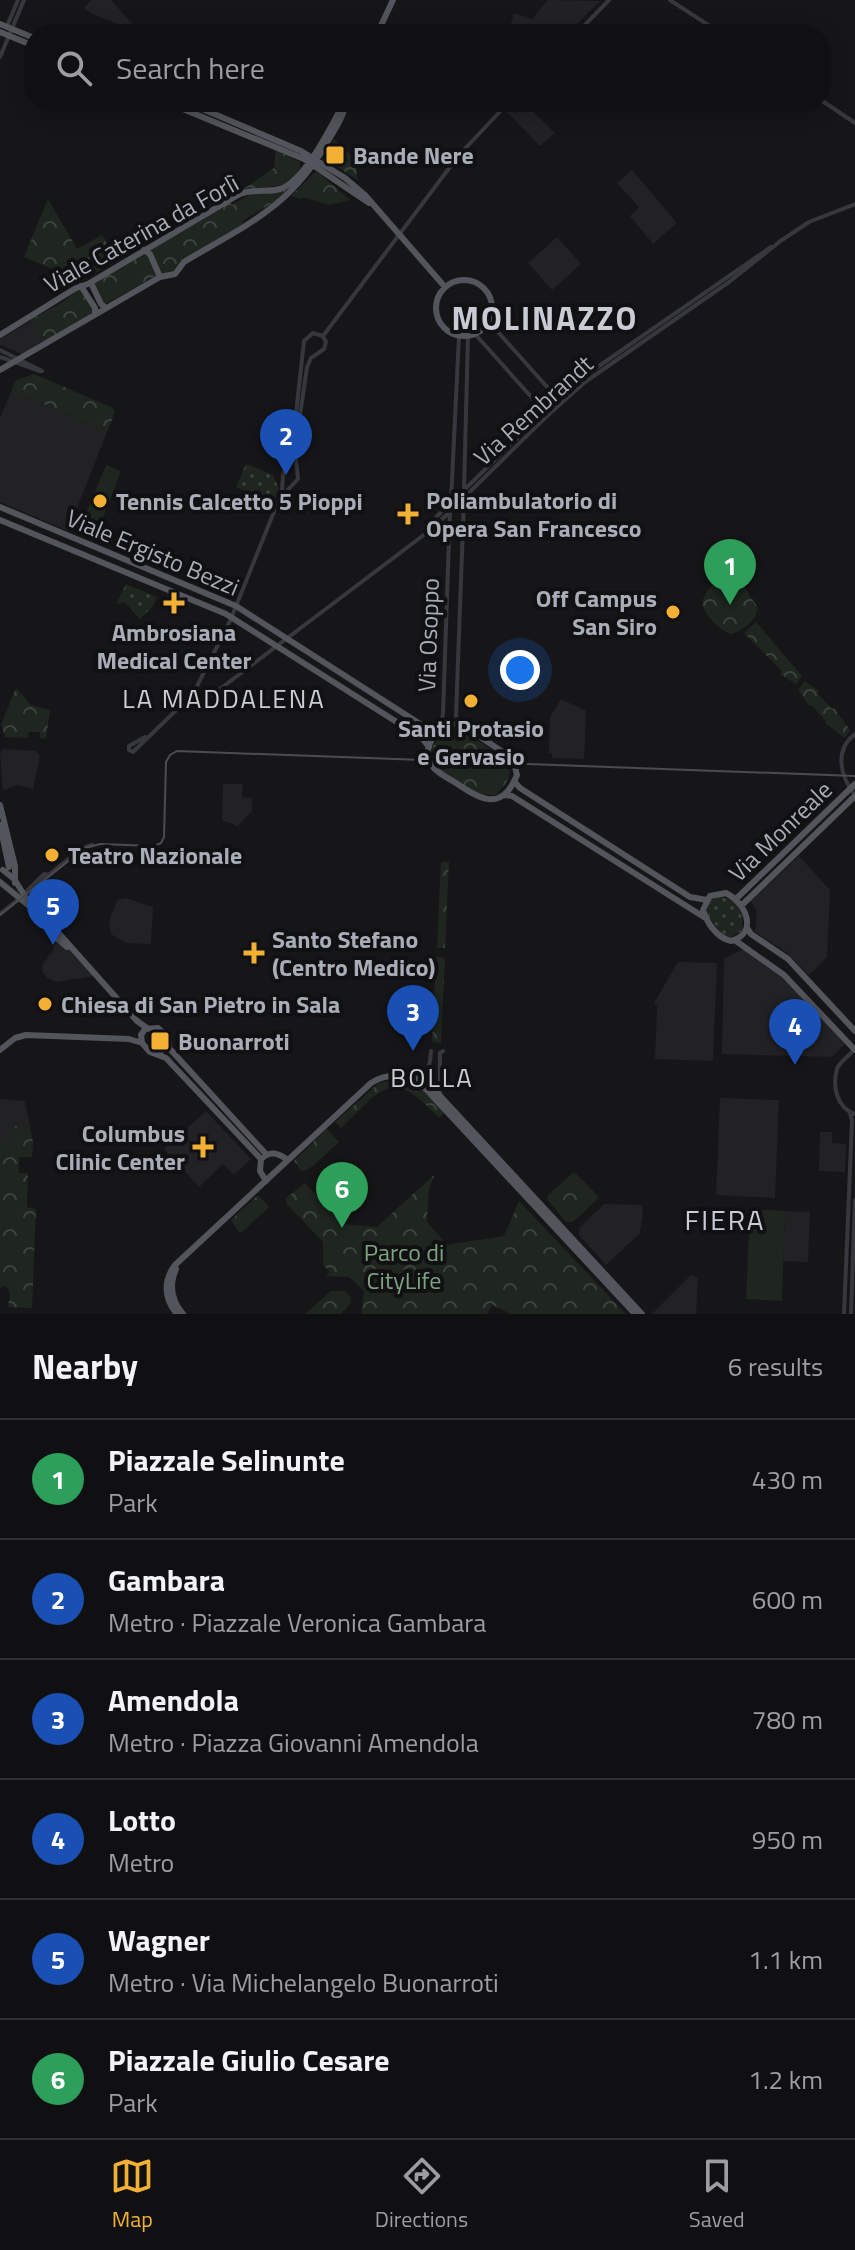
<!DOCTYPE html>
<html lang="en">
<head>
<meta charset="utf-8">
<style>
  :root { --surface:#101012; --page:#1e1e20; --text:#f1f3f6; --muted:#9c9d9f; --line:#303032; --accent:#f2b134 }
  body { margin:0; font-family:"Titillium Web",sans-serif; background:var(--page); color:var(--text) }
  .you { position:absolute; left:520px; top:670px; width:28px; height:28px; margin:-20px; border:6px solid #fff; border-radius:50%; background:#1a73e8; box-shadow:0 0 0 12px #1a73e833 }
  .badge { display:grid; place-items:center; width:52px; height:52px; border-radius:50%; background:var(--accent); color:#fff; font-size:26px; font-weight:700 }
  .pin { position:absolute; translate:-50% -66px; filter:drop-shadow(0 2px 4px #0008) }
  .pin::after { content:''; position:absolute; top:42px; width:28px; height:24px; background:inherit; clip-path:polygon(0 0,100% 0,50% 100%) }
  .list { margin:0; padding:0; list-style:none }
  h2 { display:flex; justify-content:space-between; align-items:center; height:104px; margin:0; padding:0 32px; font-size:34px }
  h2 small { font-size:26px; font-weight:400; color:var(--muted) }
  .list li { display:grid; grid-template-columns:52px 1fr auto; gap:24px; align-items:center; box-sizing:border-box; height:120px; padding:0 32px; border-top:2px solid var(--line) }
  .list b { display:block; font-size:30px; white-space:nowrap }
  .list p { margin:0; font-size:26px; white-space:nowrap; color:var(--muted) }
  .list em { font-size:26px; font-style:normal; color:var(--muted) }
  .icon { flex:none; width:44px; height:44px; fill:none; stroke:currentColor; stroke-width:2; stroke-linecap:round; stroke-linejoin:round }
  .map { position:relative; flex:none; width:855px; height:1314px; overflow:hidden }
  .search { position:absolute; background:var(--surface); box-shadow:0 4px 20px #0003; left:24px; right:24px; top:24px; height:88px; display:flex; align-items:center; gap:20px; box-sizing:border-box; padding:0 28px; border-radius:32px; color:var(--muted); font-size:30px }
  .sheet { height:824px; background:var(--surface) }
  nav { display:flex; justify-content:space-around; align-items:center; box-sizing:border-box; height:112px; border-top:2px solid var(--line); background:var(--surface); font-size:22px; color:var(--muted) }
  nav a { display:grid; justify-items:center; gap:4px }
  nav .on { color:var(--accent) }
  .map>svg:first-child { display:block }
</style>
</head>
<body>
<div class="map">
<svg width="855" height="1314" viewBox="0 0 855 1314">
  <defs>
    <pattern id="grass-dots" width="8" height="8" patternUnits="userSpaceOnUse" patternTransform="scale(2)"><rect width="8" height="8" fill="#1e261f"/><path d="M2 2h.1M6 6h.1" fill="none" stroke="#3c433d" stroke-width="1.8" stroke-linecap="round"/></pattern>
    <pattern id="park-crowns" width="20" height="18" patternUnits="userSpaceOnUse" patternTransform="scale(2)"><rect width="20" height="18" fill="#1e261f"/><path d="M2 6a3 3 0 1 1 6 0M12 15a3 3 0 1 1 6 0" fill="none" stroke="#3c433d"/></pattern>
  </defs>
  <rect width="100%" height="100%" fill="#161618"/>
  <path fill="#222225" d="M91,0h20l25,28 -2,3 -44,-18 -6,-5z
    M548,0l52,1 -33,33h-59l6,-21 18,6z
    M517,102h6l32,31 -15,13 -33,-34z
    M632,170l45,53 -24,21 -23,-28 9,-9 -22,-24z
    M557,237l24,27 -29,26 -24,-27z
    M31,321l12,20 -21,13 -22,-9v-6z
    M12,390l95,42 -39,99 -68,-29v-84z
    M561,699l25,12 -2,48 -32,-1v-5h-3l1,-36z
    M3,749l33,2 4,5 -7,33 -15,-4 -15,5 -3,-37z
    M223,784h20l-1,13 10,1v13l-14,15 -16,-6z
    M799,856l31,34 -3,67 -18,18 -23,-23 -31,-20 2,-21 -6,-10z
    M126,898l27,9 -2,37 -25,-1 -15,-9 -2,-12 8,-22z
    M58,933l38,43 -40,6 -9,-4 -5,-7 1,-7 9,-12z
    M744,949l20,13 28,25 53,57 -13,13 -110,-3 2,-96z
    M678,962l39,1 -4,98 -58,-2 2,-53 -3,-3z
    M720,1098l59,2 -4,98 -59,-3z
    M0,1099l25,2 5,26 -6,-1 -13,14h-11z
    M206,1111l45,48 -17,16 -11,-11 -24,23 -35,-38z
    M820,1132h12v11l14,1 -1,28 -26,-1z
    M604,1204l38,1 1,8 -3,20 -34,32 -27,-30v-7z
    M785,1211l25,1 -2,50 -25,-1z
    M691,1275l7,3 -2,36h-44z"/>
  <path fill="url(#grass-dots)" d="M246,464l27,11 6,14 -6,14 -37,-16z
    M126,584l31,13 -4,9 -13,13 -15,-17 -9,2z
    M721,896c18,6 22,16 22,34l-13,8 -8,-4 -15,-20 2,-13z"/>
  <path fill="url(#park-crowns)" d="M334,139l18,17 2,-1c5,10 0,17 5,26l-32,-21 -1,-6z
    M276,150l24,12c0,30 -39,23 -58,28l32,-22z
    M314,173l6,1 30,26 -21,5 -26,-8 -3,2 -9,-3z
    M292,185l-15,15 -35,21 1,3 -63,38 -9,11 -9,1 -13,-23 81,-49 2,3 21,-12z
    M48,199l29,50 25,-14 15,25 -36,21 -57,-24z
    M143,253l5,1 9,21 -53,30 -11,-22z
    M80,288l15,21 -1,4 -50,29 -14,-22 33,-18z
    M34,374l79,34 2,4 -8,20 -95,-42 3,-9z
    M731,577l10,5 17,26c-3,14 -14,22 -27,26 -12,-4 -25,-18 -29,-30 3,-15 14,-25 29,-27z
    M756,622l46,54 -6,8 -16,-10 2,-3 -38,-38z
    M805,681l14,10 -2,2 15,16 2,-1 16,22 -5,8 -20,-15 1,-2 -15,-16 -2,1 -11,-16z
    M16,688l15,17 19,5 -4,29 -6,-1v-6h-11l-1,6 -23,-1 -4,-13z
    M460,729l46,30c8,15 1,25 -10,36 -14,3 -55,-19 -62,-32 -10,-17 10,-34 26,-34z
    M441,862h8l-4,86h-8z
    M436,957l9,1 -4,85 -9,-1z
    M398,1079l23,8 24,25 -6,6c-48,-51 -55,-31 -98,10l-6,-6 44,-39z
    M15,1126l15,1 3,16 -1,14h-13v16h9l-1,34 9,2 -4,99 -24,-1 2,-14 -4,-7 -6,2v-148h11v-11z
    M327,1129l12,13 -26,24 -11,6 -8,-11z
    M574,1172l23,23 1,4 -25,23h-7l-19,-23 1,-4z
    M435,1174l-6,15 -2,33 20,23 57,-9 15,-35 107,113h-115l-19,-9 -5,9h-126l3,-23 -15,-14 -23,-1 4,-4 -7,-7v-23l-36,-38 -1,-6 19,-15 38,41 34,3z
    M258,1195l11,12 -27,25h-3l-8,-12z
    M331,1291h14l6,7 -1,6 -9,10h-36z"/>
  <path fill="#1e261f" d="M106,465l15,6 -21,54 -16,-7z
    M750,1209l35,2 -3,90 -36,-2z"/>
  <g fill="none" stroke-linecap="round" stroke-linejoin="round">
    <path stroke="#37383d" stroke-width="4" d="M670,0l52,34
      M7,26l11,-26
      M576,34l33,-34
      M0,57l24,-57
      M821,100l34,23
      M779,242l30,-20 46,-18
      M489,322l68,76
      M475,334l68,76
      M323,336l136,-181 50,-53
      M0,350l42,21
      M0,357l40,14
      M464,490l4,-154
      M283,495l15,-16 -3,-29 12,-83 4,-9 13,-9 2,-7 -3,-6
      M451,501l8,-165
      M426,531l4,-8 143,-139 198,-137
      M185,703l15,1 233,-176 115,-113 37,-33 144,-100 49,-39
      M459,724l-3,-9 8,-216
      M440,728l3,-14 7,-204
      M855,734c-21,16 -15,42 0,61
      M145,737l-16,9v4l4,2 60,-58 37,-73 52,-129 1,-17 9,-25 12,-109 9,-8 10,3
      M26,892l18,-18 5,1
      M0,914l81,-65 11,-4
      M854,1049c-4,7 -14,12 -17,20 -5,18 0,39 18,45
      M415,1078c15,-4 15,-14 16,-27
      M440,1096v-43l3,-2
      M844,1314l8,-193 -2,-8
      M851,1314l4,-114"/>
    <path stroke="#53555c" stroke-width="6" d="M0,24l34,14
      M0,32l34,14
      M377,34l16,-34
      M166,102l138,57 65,44
      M186,102l115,49 44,27 20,17 80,92
      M144,250l6,4 10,23
      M436 308a28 28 0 1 1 56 0a28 28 0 1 1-56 0Z
      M91,283l10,21 5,4
      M81,286l14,22v6
      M0,335l76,-47 12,-4 150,-89c14,-7 28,-2 42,-6 23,-7 49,-58 60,-79
      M0,370l160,-93 15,-3 9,-12c63,-38 106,-54 144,-121 7,-12 16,-25 18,-39
      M0,507l236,99 192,123 9,3
      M0,520l226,94 196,124 7,9
      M451,724h8l8,4 46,31 4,16c-15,37 -36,25 -61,8 -8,-5 -20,-10 -25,-19 -10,-16 5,-35 20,-40z
      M514,781l6,7 170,109 17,3
      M504,795l8,1 195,123
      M0,805l15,61v17
      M0,825l9,42
      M3,870l11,9 18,28 23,22 82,92 10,7
      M0,882l28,23
      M726,893c20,10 33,40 5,48 -14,-3 -24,-18 -28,-31l7,-14z
      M736,899l119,-115
      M742,905l113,-109
      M48,926l4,8 15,13
      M747,928l4,6 37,25 67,72
      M736,941l48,34 71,75
      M142,1043l-1,-8 4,-6 13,-1 10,9 1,9 -11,7
      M169,1048l97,106
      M0,1050l15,-12 11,-3 103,4 13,4 8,9 16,6 95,101
      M423,1086l212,228
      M266,1181l-6,-10 1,-12c9,-9 17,-6 27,1
      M176,1269c-7,16 -5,31 7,45
      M177,1314c-13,-15 -14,-33 -2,-49l196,-182c19,-12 40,-8 59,2l212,229"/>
    <path stroke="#4a4c52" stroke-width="2" d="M0,915l85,-67 15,-4 54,2 7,-3 3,-6 2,-75 4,-7 7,-4 678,25"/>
  </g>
  <g fill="#f2b134" stroke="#111113" stroke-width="3">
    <rect x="325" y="145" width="20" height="20" rx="4"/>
    <circle cx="100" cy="501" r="8"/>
    <path d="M404 502h8v8h8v8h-8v8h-8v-8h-8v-8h8z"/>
    <path d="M170 591h8v8h8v8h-8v8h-8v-8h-8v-8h8z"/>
    <circle cx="673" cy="612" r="8"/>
    <circle cx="471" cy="701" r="8"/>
    <circle cx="52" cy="855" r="8"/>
    <path d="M250 941h8v8h8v8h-8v8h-8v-8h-8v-8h8z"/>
    <circle cx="45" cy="1004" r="8"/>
    <rect x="150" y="1031" width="20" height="20" rx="4"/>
    <path d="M199 1135h8v8h8v8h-8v8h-8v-8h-8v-8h8z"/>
  </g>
  <g text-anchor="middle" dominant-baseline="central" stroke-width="8" stroke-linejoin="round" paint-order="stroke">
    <g font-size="24" font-weight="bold" fill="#a8adb8" stroke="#111113" text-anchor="start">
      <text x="353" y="155">Bande Nere</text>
      <text x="426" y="500">Poliambulatorio di<tspan x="426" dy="28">Opera San Francesco</tspan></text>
      <text x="116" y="501">Tennis Calcetto 5 Pioppi</text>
      <text x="657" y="598" text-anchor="end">Off Campus<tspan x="657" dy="28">San Siro</tspan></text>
      <text x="174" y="632" text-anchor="middle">Ambrosiana<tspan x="174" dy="28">Medical Center</tspan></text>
      <text x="471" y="728" text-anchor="middle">Santi Protasio<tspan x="471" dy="28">e Gervasio</tspan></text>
      <text x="68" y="855">Teatro Nazionale</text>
      <text x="272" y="939">Santo Stefano<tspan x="272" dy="28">(Centro Medico)</tspan></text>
      <text x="61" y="1004">Chiesa di San Pietro in Sala</text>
      <text x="178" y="1041">Buonarroti</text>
      <text x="185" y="1133" text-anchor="end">Columbus<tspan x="185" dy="28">Clinic Center</tspan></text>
    </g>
    <g font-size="24" fill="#a8adb8" stroke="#111113">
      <text transform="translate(141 233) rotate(-29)">Viale Caterina da Forlì</text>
      <text transform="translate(533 410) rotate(-42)">Via Rembrandt</text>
      <text transform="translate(153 552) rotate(23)">Viale Ergisto Bezzi</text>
      <text transform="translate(428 635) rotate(-88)">Via Osoppo</text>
      <text transform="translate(780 831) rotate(-44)">Via Monreale</text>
    </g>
    <g font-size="24" fill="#7fa381" stroke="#111113">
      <text x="404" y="1252">Parco di<tspan x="404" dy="28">CityLife</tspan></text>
    </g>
    <g font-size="26" letter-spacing="2" fill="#c9ccd4" stroke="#111113">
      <text x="224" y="698">LA MADDALENA</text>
      <text x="432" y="1077">BOLLA</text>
    </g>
    <g font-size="28" letter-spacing="2" fill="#c9ccd4" stroke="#111113">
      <text x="725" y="1219">FIERA</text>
    </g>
    <g font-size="32" font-weight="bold" letter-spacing="2" fill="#c9ccd4" stroke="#111113">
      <text x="545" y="318">MOLINAZZO</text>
    </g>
  </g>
</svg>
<div class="you"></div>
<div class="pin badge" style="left:730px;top:605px;background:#2e9e5b">1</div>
<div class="pin badge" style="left:286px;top:475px;background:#1a4fb4">2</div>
<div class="pin badge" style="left:413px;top:1051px;background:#1a4fb4">3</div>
<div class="pin badge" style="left:795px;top:1065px;background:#1a4fb4">4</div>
<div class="pin badge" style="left:53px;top:945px;background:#1a4fb4">5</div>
<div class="pin badge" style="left:342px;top:1228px;background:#2e9e5b">6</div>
<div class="search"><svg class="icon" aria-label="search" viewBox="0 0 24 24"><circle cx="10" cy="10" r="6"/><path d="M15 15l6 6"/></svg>Search here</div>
</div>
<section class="sheet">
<h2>Nearby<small>6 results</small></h2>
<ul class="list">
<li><span class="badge" style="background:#2e9e5b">1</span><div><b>Piazzale Selinunte</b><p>Park</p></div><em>430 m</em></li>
<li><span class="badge" style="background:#1a4fb4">2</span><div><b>Gambara</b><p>Metro · Piazzale Veronica Gambara</p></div><em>600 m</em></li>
<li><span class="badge" style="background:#1a4fb4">3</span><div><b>Amendola</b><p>Metro · Piazza Giovanni Amendola</p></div><em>780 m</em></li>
<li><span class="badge" style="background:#1a4fb4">4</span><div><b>Lotto</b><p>Metro</p></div><em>950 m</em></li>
<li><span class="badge" style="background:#1a4fb4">5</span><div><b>Wagner</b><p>Metro · Via Michelangelo Buonarroti</p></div><em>1.1 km</em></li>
<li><span class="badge" style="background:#2e9e5b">6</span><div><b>Piazzale Giulio Cesare</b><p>Park</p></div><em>1.2 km</em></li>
</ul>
</section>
<nav>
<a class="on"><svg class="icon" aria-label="map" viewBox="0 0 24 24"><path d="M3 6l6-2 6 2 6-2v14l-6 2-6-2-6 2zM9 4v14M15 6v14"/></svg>Map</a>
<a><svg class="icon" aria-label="directions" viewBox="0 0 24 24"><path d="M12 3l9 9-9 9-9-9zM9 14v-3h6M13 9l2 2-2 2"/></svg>Directions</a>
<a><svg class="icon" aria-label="saved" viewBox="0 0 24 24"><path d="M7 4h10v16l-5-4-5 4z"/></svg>Saved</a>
</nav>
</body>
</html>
